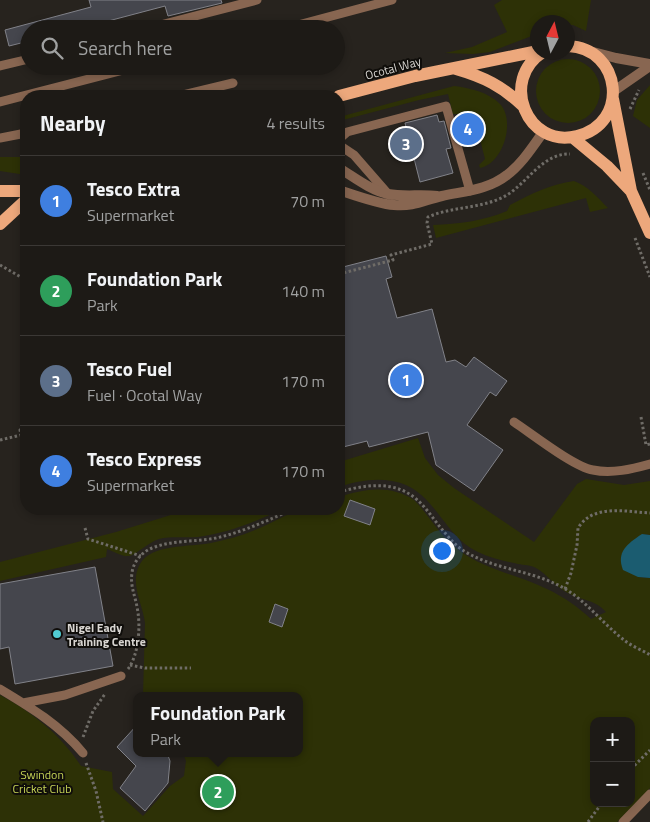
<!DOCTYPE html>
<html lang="en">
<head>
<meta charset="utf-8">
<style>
  :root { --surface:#1d1a16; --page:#2a2723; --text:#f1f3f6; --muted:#a0a1a1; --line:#3b3835; --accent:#db2777 }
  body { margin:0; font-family:"Titillium Web",sans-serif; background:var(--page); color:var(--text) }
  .controls { position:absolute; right:15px; bottom:15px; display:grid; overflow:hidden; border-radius:10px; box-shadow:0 2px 8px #0003 }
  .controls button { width:45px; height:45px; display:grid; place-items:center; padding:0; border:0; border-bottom:1px solid var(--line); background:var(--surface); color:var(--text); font:25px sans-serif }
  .compass { position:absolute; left:530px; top:15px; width:45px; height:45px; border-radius:50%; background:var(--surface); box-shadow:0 2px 8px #0003; rotate:7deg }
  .you { position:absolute; left:441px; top:550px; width:18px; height:18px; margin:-12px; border:4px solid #fff; border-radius:50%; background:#1a73e8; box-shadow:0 0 0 8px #1a73e833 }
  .badge { display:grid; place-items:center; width:32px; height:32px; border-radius:50%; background:var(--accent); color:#fff; font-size:16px; font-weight:700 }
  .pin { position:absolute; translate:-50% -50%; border:2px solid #fff; box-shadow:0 1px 5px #0006 }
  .popup { position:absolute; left:133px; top:692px; width:170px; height:65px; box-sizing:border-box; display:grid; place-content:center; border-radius:10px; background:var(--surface); filter:drop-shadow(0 1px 4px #0005); font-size:16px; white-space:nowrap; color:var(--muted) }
  .popup b { font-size:19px; color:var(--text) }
  .popup::after { content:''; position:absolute; left:50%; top:100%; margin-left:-10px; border:10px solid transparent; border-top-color:var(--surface) }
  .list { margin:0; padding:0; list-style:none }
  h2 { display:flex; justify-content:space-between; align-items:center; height:65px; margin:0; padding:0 20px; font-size:21px }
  h2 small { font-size:16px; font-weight:400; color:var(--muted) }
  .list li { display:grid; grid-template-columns:32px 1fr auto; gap:15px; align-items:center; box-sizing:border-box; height:90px; padding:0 20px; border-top:1px solid var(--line) }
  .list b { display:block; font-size:19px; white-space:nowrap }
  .list p { margin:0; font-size:16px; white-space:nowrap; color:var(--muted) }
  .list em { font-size:16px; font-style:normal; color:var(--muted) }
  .icon { flex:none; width:28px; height:28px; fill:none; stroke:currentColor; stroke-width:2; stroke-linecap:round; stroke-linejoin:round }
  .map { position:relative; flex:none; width:650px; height:822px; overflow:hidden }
  .search { position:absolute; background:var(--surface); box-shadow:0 2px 8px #0003; left:20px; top:20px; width:325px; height:55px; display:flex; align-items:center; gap:12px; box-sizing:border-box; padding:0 18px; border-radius:28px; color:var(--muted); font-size:19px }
  .panel { position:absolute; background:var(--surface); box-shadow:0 2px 8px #0003; left:20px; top:90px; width:325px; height:425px; border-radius:20px }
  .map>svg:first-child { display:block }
</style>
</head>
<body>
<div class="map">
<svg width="650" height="822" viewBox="0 0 650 822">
  <rect width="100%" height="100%" fill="#27231e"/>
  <path fill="#2d3106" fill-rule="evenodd" d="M502,0h89l-5,31 -13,-6h-5v-3h-30l-1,12 -47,18 -17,2 -28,-1 27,-6 35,-15 -13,-27z
    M536 91a32 32 0 1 1 64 0a32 32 0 1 1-64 0Z
    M650,85v43l-17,-12 4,-16z
    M454,86c16,2 34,6 46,18 16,17 3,60 -20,64l-1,-3 6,-6 -12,-47 -14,4 -1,-2h-5l-5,-20 -29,6 -80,21v-4z
    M0,157h26v18l-26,-4z
    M574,181c14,5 23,16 34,27l-18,4 -4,-14 -150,40 -3,-13c26,-1 50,-4 74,-14l3,-6c21,-11 41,-21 64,-24z
    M418,438l7,20 13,17 16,13 80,54 43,-58 9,-5 38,6 26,-4v54l-8,-1 -4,43 12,1v210l-33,34h-617v-127c32,17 61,40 81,71l31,6 1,17 30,27 27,-30 14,-10 2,-15 -3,-8h116v-57h-156l2,-73c-2,-19 -16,-40 -5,-59 11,-20 50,-17 71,-21 14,-3 30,-7 44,-13 16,-6 32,-17 49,-21 11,-2 24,0 35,0v-12c25,-8 51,-13 75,3 16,16 27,38 46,51 26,19 59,24 87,38 17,8 31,18 44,30l15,-7c-11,-13 -27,-12 -40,-20 -11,-6 -19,-18 -30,-24 -5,-3 -12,-3 -18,-4 -14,-3 -28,-6 -40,-12 -32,-15 -41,-53 -72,-67 -22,-9 -46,-5 -67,2v-25zM594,721h37v82h-37z
    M190,509h93c-28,13 -55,24 -85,28 -13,1 -27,-1 -39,2 -10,3 -25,17 -30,17 -7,1 -16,-5 -22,-7l-1,8 -106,24v-19l116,-30z"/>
  <path fill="#1b5c70" d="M642,534l8,1v43l-12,-1 -15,-7c-7,-18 4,-26 19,-36z"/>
  <path fill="#45464d" stroke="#818289" d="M89,0h132l1,3 -54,13 -3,-10 -87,23h-49v12l-20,5 -4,-16 86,-23z
    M472,114l7,27 -16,4 -7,-27z
    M437,115l2,7 5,-1 7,27 -5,1 7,24 -33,9 -15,-59z
    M386,256l6,21 -6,2 11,39 35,-9 14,53 9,-2 11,7 8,-10 33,24 -11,15 -6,-4 -23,33 36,25 -29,41 -38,-26 -8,-33 -59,15 -2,-6 -28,7v-180z
    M350,500l25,9 -5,16 -26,-9z
    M95,567l18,99 -98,18 -6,-37 -9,2v-65z
    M275,604l13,5 -6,18 -13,-5z
    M137,725v28h30l3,8 -2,22 -23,28 -25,-23 16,-22 -19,-19z"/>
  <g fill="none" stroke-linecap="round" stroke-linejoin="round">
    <path stroke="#6f6c67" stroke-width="3" stroke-dasharray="2.5 2.5" stroke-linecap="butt" d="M630,109l9,-19
      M643,173l7,17
      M635,238l15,39
      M0,265l26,15
      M339,274l54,-14 -2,-5 41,-11 -5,-21 1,-6c25,-11 55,-8 79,-22 21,-13 36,-42 63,-41
      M641,417l5,28 4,-1
      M0,440l21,-5 -1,-5 6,-2
      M339,492c25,-7 54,-12 76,6 10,8 17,19 25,29 7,8 14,18 24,24 29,18 65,19 96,35 25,13 42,37 64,54 7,6 18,10 26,15
      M85,528l3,11 53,17
      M565,589l6,-16 6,-28 1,-17c2,-3 5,-7 8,-9 16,-13 45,-7 64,-6
      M130,665l15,3h46
      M128,669c11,-15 13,-44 9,-62 -2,-12 -7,-21 -5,-34 1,-11 10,-21 20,-25 20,-8 43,-6 64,-10 27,-6 52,-18 78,-29
      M83,737l10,-26 12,-17
      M86,763l10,28 7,31
      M631,769l19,-19
      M588,822l14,-19"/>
    <path stroke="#886651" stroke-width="9" d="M145,29l112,-29
      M283,29l109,-29
      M0,66l29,-7
      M179,96l54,-13
      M0,102l139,-36
      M0,138l26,-5
      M339,139l8,-7 99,-26 24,85
      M339,145l15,10 34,39
      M514,422c18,12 60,45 79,48 19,4 39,-1 57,-6
      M0,689c30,18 60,36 83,64
      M23,703l42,-8 56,-19
      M623,822l27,-28"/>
    <path stroke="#886651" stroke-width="10" d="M593,52l23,6 34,6
      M614,91l36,-25
      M339,168c15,9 31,22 49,26 16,3 33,0 49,2
      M339,190c15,5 40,14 55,15 20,2 30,-5 48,-9 23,-5 46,-6 65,-21 15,-11 26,-29 37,-44"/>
    <path stroke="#eda87c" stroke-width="12" d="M543,52c-44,28 -16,97 34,84 53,-12 45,-88 -9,-90
      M456,69c28,8 46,17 67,37
      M339,96l76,-20 123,-25
      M613,99l18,92 19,42
      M572,137l35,29 24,25
      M0,191h26
      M0,224l26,-24"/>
  </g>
  <circle fill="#51ccd2" stroke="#0f0d0a" stroke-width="2" cx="57" cy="634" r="5"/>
  <g text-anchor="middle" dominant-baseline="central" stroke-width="4" stroke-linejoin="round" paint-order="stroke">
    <g font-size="12" fill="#d8d5d1" stroke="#0f0d0a">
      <text transform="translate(393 68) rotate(-15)">Ocotal Way</text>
    </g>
    <g font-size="12" font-weight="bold" fill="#d8d5d1" stroke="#0f0d0a" text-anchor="start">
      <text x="67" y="627">Nigel Eady<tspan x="67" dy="14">Training Centre</tspan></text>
    </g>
    <g font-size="12" fill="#c4d155" stroke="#0f0d0a">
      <text x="42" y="774">Swindon<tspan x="42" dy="14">Cricket Club</tspan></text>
    </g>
  </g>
</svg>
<div class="controls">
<button>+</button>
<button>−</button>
</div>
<svg class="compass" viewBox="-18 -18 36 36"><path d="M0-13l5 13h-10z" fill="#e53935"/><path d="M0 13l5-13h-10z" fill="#a0a1a1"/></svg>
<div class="you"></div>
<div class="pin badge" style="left:406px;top:380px;background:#3f7fe0">1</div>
<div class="pin badge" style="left:218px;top:792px;background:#2e9e5b">2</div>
<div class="popup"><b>Foundation Park</b>Park</div>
<div class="pin badge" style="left:406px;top:144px;background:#5c6f8a">3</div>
<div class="pin badge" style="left:468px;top:129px;background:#3f7fe0">4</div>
<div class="search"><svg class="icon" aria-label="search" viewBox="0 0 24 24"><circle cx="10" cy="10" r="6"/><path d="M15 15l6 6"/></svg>Search here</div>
<section class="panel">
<h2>Nearby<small>4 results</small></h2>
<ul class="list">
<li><span class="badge" style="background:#3f7fe0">1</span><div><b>Tesco Extra</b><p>Supermarket</p></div><em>70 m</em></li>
<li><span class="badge" style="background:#2e9e5b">2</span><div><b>Foundation Park</b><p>Park</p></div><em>140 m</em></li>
<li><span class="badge" style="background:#5c6f8a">3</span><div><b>Tesco Fuel</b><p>Fuel · Ocotal Way</p></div><em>170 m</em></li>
<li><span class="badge" style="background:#3f7fe0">4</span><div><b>Tesco Express</b><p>Supermarket</p></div><em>170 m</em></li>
</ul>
</section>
</div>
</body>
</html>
